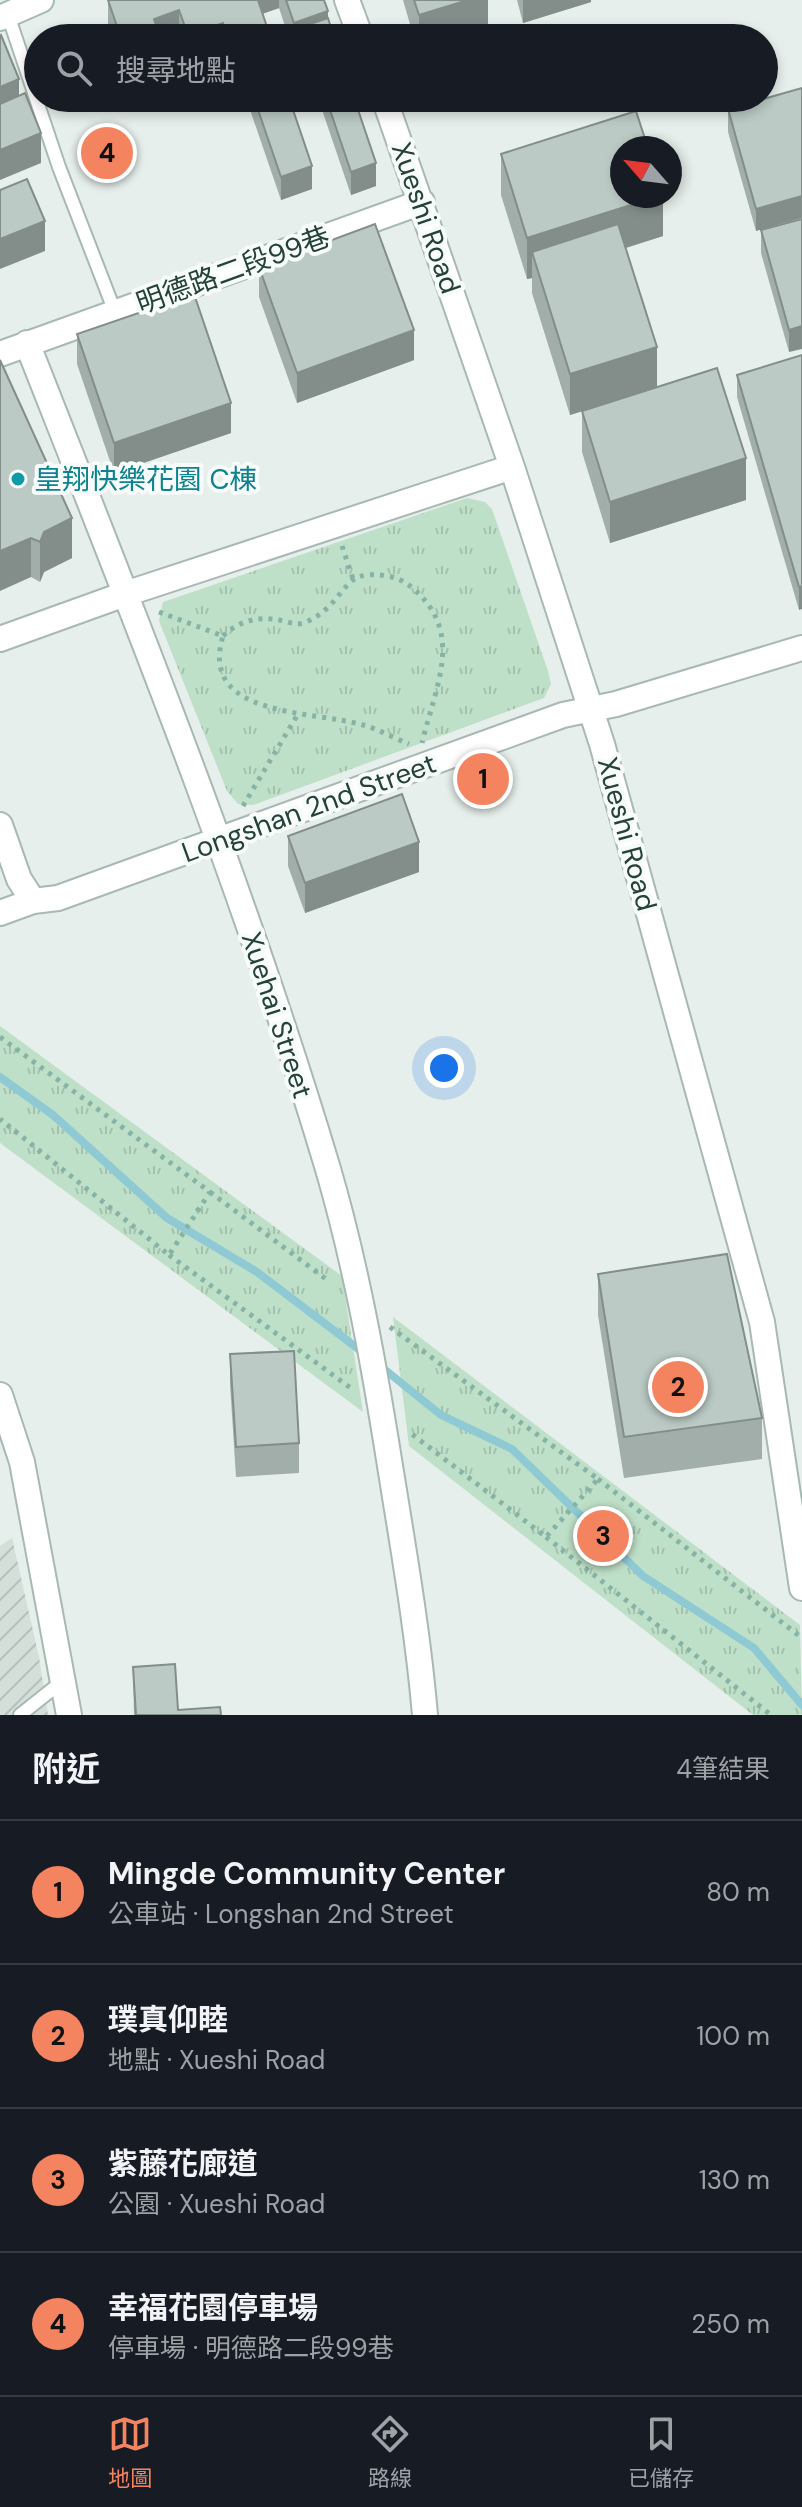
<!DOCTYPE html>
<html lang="zh-TW">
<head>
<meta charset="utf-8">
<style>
  :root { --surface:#171b24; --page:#242831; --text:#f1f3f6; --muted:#9ea1a6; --line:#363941; --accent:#f4845f }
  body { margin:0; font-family:"DM Sans","Noto Sans TC",sans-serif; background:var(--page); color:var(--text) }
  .compass { position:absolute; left:610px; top:136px; width:72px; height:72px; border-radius:50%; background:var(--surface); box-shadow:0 4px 12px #0003; rotate:298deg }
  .you { position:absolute; left:444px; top:1068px; width:28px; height:28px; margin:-20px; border:6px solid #fff; border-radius:50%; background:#1a73e8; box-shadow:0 0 0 12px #1a73e833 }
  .badge { display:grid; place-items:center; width:52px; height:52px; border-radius:50%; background:var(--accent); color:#111; font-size:26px; font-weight:700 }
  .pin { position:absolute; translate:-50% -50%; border:4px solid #fff; box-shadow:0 2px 8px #0006 }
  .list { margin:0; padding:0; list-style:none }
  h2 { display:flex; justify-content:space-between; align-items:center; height:104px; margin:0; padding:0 32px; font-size:34px }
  h2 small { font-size:26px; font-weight:400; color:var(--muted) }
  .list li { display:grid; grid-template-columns:52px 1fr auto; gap:24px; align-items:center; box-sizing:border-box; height:144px; padding:0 32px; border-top:2px solid var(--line) }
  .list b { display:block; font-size:30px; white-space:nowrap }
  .list p { margin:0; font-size:26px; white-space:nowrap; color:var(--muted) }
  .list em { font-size:26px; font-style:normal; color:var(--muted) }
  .icon { flex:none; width:44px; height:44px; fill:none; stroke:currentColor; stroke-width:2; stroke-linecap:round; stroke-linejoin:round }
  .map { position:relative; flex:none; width:802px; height:1715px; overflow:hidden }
  .search { position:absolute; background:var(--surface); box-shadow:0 4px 12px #0003; left:24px; right:24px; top:24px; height:88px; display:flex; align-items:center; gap:20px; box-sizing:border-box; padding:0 28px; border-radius:44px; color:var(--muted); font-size:30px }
  .sheet { height:680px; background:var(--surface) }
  nav { display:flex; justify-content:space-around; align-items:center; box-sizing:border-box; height:112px; border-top:2px solid var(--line); background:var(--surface); font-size:22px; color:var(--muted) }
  nav a { display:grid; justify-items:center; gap:4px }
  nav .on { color:var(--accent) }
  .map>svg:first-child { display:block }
</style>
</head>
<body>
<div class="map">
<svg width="802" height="1715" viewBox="0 0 802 1715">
  <defs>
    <pattern id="industrial-furrows" width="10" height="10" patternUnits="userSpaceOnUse" patternTransform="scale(2)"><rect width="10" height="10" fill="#d4dfda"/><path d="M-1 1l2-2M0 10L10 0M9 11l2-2" fill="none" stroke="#b6c1bc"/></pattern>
    <pattern id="grass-tufts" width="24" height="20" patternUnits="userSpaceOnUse" patternTransform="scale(2)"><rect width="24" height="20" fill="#bfe0c8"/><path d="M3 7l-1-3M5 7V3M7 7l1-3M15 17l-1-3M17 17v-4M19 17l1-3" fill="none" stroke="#a4c1ad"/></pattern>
  </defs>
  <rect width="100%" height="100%" fill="#e6efeb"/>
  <path fill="url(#industrial-furrows)" d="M12,1538l27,119 9,58h-48v-169z"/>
  <path fill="url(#grass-tufts)" d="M467,498l18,4 7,7 56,162 3,13 -7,14 -291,107 -15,-1 -11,-13 -68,-170 4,-19z
    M0,1026l342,250 21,136 -363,-269z
    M393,1317l407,308 2,90h-49l-344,-269z"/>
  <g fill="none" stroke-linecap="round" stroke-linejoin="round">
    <path stroke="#8ec9d4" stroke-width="8" d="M0,1077l53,38 114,103 90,54 108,82
      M379,1365l62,50 71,34 131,127 111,72 48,57"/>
    <g stroke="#a8b8b2" stroke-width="16">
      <path id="lane" d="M8,15l51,152 56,145
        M20,1715l44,-35"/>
    </g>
    <g stroke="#a8b8b2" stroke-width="28">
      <path id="street" d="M347,0l14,38
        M384,98l128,369 90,277 160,578 40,266
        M27,343c107,272 217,545 301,826 29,99 47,202 63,303 13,81 27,161 34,243
        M0,354l422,-152
        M0,639l125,-45 387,-127
        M0,825l19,54 14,22
        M0,913l33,-12 25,-3 505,-183 53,-11 186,-56
        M0,1395l22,67 47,253"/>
    </g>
    <g stroke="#a4bbb3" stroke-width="28">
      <path id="secondary" d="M0,18l41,-18"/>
    </g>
    <path stroke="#86b3a5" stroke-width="5" stroke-dasharray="4 6" stroke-linecap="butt" d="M342,546l11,33
      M159,612l64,24c-25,82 89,74 140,89 15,4 31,13 46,19
      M223,636c16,-15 34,-20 56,-16 8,1 16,6 24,3 30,-10 39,-39 55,-46 15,-5 39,-2 52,9 56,45 26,98 12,157
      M243,806l55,-92
      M0,1037l210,155 -41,63 -169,-136
      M210,1192l120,90
      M169,1255l183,134
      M390,1327l208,152 -52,58 -138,-106
      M598,1479l204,159
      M546,1537l225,178"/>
    <use href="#lane" stroke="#fff" stroke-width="12"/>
    <use href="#street" stroke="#fff" stroke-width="24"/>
    <use href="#secondary" stroke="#fff" stroke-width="24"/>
  </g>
  <path fill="#a1aea9" d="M108,0h216l4,18 6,20h-45l-10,-30 -17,6 7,24h-158l-3,-9z
    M403,0h85v34l-15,4h-59z
    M517,0h74v2l-68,21z
    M802,88l-46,143 -28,-99v-23z
    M246,98h43l23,91 -31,11z
    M318,98h36l22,88 -25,9z
    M501,154l162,42v40l-37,12 31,139 89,113 -136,43 -28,-91v-41l-12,4 -38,-122v-15l-5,1 -26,-84z
    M802,219l-13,133 -28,-99v-23z
    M259,267l155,93 -117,43 -38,-106z
    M77,334l154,99 -117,40 -37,-109z
    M802,355l-3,255 -62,-213v-22z
    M0,360l72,198 -28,14 -4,10 -9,-5z
    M288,836l131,36 -114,41 -17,-47z
    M598,1274l164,144v41l-138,19 -26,-163z
    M230,1354l69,89v30l-63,4 -6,-93z
    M133,1667l45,43 43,5h-87z"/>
  <path fill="#838d89" d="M253,0h26v8l-26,9z
    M468,0h20v34l-15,4h-54v-23z
    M523,0h68v2l-68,21z
    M179,10v28h-25v-19z
    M328,11v27l-27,-11v11h-7v-15z
    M223,23v15h-35v-3z
    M269,33v5h-16z
    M19,79v30l-19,8v-30z
    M41,133v30l-41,17v-30z
    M376,163v23l-25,9v-23z
    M312,166v23l-31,11v-23z
    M659,196h4v40l-124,39 -7,-23v26l-5,1v-41z
    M802,196v22l-46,13v-22z
    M45,221v30l-45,18v-30z
    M802,326v23l-13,3v-22z
    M414,330v30l-117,43v-30z
    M657,347v41l-87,27v-41z
    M231,403v30l-117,40v-30z
    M746,458v42l-136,43v-41z
    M72,518v40l-28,14 -4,10v-40l4,-10z
    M31,538v39l-31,14v-40z
    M802,586v23l-3,1v-23z
    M419,842v30l-114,41v-30z"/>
  <path fill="#bbcac4" stroke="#838d89" stroke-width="2" d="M108,0h150l11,33 -16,5h-25l-5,-15 -35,12 -9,-25 -25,9 6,19h-39z
    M286,0h38l4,11 -34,12z
    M414,0h54l-49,15z
    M328,18l6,20h-29l-4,-11z
    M1,35l18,44 -19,8v-51z
    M802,88v108l-46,13 -28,-100z
    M25,93l16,40 -41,17v-46z
    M254,98h35l23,68 -31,11z
    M326,98h28l22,65 -25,9z
    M636,111l12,37h-26v48h37l-132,42 -26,-84z
    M27,179l18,42 -45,18v-49z
    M802,219v107l-13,4 -28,-100z
    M375,224l39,106 -117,43 -38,-106z
    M618,224l39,123 -87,27 -38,-122z
    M194,294l37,109 -117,40 -37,-109z
    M802,355v231l-3,1 -62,-212z
    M0,360l72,158 -28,14 -4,10 -9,-4 -31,13z
    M717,368l29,90 -136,44 -28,-91z
    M402,794l17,48 -114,41 -17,-47z
    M727,1254l35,164 -138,19 -26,-163z
    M294,1351l5,92 -63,4 -6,-93z
    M175,1664l3,46 42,-3 1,8h-85l-3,-48z"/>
  <circle fill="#0f9aa8" stroke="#f7fbf9" stroke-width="3" cx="18" cy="479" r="8"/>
  <g text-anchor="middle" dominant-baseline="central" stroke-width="8" stroke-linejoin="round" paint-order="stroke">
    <g font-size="28" fill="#24423a" stroke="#f7fbf9">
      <text transform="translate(426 218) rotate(71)">Xueshi Road</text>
      <text transform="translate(233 270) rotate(-20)">明德路二段99巷</text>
      <text transform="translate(309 808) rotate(-20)">Longshan 2nd Street</text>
      <text transform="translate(627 834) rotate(75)">Xueshi Road</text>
      <text transform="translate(277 1015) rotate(72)">Xuehai Street</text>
    </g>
    <g font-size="28" fill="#0d838f" stroke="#f7fbf9" text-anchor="start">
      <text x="34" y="479">皇翔快樂花園 C棟</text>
    </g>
  </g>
</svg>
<svg class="compass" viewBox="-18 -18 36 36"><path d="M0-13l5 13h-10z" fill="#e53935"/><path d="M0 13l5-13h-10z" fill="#9ea1a6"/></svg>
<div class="you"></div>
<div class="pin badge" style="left:483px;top:779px">1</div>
<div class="pin badge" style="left:678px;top:1387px">2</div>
<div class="pin badge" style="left:603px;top:1536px">3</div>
<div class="pin badge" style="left:107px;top:153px">4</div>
<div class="search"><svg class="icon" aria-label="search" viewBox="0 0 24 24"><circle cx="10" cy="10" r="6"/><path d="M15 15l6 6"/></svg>搜尋地點</div>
</div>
<section class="sheet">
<h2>附近<small>4筆結果</small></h2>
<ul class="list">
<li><span class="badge">1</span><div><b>Mingde Community Center</b><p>公車站 · Longshan 2nd Street</p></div><em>80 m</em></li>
<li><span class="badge">2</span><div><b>璞真仰睦</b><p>地點 · Xueshi Road</p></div><em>100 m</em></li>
<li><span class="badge">3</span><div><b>紫藤花廊道</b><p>公園 · Xueshi Road</p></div><em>130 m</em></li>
<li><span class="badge">4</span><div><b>幸福花園停車場</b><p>停車場 · 明德路二段99巷</p></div><em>250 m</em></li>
</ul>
</section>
<nav>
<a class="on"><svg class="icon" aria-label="map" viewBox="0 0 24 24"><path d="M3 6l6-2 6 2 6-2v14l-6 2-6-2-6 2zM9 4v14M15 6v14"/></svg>地圖</a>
<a><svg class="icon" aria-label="directions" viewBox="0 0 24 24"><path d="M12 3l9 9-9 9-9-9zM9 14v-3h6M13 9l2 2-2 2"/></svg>路線</a>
<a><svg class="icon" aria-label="saved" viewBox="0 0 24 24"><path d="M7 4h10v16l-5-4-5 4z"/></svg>已儲存</a>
</nav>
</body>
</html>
